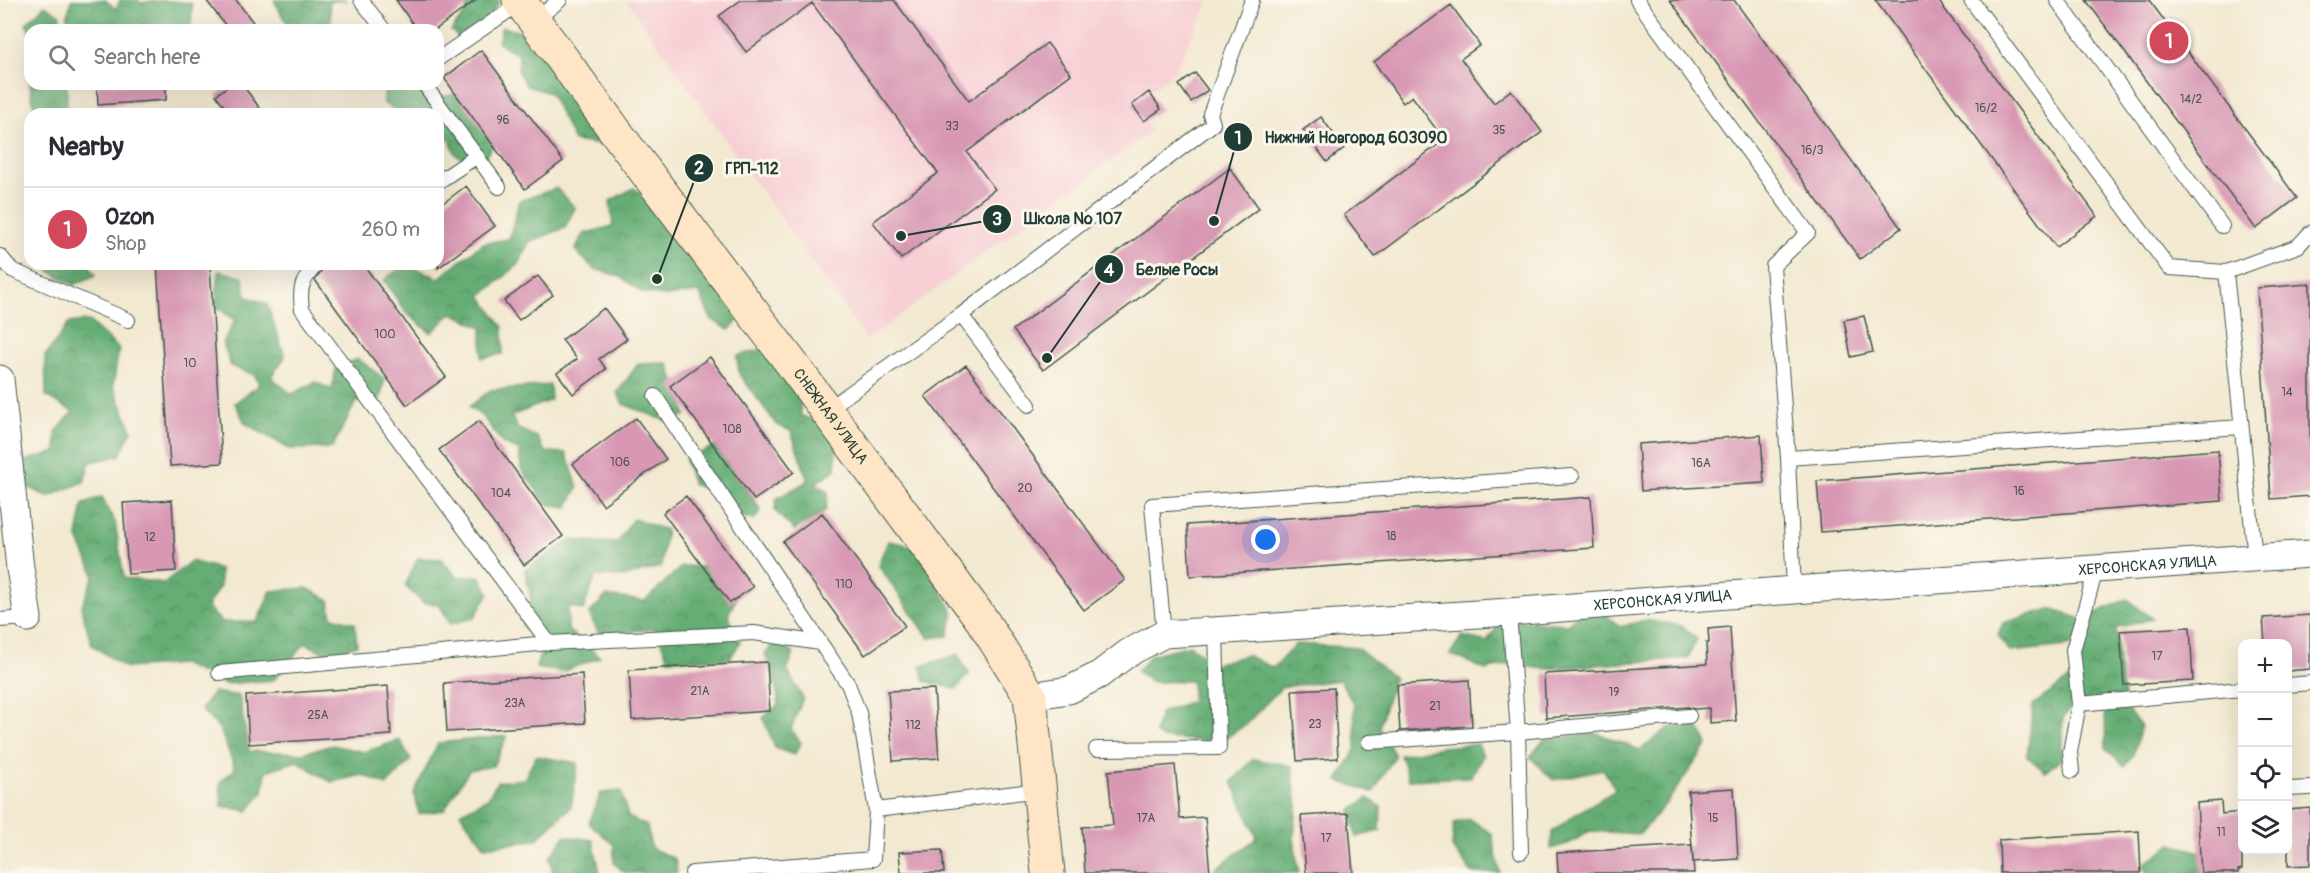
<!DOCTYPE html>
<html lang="en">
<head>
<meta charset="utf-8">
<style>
  :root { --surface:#fff; --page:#f2f2f3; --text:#2b2b33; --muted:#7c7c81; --line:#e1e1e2; --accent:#d1495b }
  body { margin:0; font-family:Pangolin,sans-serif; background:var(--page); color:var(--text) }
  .controls { position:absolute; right:18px; bottom:18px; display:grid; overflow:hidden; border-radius:12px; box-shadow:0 6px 24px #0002 }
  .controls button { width:54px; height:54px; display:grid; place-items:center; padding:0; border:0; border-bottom:2px solid var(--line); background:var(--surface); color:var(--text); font:30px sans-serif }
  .you { position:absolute; left:1266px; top:540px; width:21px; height:21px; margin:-15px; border:4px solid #fff; border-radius:50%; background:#1a73e8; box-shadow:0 0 0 9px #1a73e833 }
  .badge { display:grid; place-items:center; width:39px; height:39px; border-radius:50%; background:var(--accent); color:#fff; font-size:20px; font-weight:700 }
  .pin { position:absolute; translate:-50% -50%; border:3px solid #fff; box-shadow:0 2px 6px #0006 }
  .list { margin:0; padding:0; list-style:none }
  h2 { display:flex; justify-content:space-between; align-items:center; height:78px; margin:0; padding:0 24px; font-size:26px }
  h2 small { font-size:20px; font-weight:400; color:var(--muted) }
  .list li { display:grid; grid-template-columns:39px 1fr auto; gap:18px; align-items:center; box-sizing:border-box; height:84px; padding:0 24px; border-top:2px solid var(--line) }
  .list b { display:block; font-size:22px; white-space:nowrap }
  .list p { margin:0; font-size:20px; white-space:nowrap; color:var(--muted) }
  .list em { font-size:20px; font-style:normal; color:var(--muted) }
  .icon { flex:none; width:33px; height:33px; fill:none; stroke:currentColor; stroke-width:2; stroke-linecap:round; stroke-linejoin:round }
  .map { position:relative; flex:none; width:2310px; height:873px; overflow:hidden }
  .search { position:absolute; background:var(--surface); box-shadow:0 6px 24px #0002; left:24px; top:24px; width:420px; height:66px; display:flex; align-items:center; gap:15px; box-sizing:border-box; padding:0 21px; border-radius:18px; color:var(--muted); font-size:22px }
  .panel { position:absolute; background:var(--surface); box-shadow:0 6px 24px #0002; left:24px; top:108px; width:420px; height:162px; border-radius:18px }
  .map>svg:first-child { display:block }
</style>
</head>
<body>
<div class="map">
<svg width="2310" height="873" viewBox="0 0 2310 873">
  <defs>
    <pattern id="forest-crowns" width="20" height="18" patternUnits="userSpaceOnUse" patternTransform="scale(1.5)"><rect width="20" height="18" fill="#65ad74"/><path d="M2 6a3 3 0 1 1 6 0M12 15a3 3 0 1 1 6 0" fill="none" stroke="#538e60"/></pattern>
  </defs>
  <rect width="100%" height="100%" fill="#fbf7ec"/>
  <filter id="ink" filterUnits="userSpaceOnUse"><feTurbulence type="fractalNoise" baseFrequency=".0167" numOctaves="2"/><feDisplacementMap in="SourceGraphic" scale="12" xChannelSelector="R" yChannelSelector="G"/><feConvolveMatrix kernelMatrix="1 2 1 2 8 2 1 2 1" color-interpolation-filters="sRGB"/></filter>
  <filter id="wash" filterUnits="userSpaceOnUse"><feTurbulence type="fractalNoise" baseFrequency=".008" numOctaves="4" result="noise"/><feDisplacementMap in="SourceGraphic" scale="24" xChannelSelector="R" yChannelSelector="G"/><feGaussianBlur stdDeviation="1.35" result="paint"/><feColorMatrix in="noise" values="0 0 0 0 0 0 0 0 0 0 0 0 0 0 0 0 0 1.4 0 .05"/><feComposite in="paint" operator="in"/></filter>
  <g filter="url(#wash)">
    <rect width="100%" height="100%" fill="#f3e9d1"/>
    <path fill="#f7cfd5" d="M626,0h584l-36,72 -25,20 12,17 -17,12 7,10 -284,209z"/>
    <path fill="url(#forest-crowns)" stroke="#427554" stroke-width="1.5" d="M71,0h34l11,9 4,-9h18l3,3c13,-3 40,-3 51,1l-1,26h-46l-3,-6 -42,-1 -11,7h-12l-11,-7z
      M274,0h73l-18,1 3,29c-40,0 -40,8 -58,-30z
      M462,0h38l-12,21 -26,19 -11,-9 17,-22z
      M45,5l15,10 -2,15 -28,2 -4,-8z
      M502,27l28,7 70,87v24l-26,-4 -24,-48 -23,-7 -9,-14 1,-16 -21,-14z
      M30,61v23h37v22l-6,8h-26l-8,-46z
      M384,84h30l11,15 31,-5 39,48 -16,24 -23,-11 -7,-17 -11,-4v-20h-31l-23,-10z
      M556,188l19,20 -10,20 -36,14 -10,22 -38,32 22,31v27l-21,4v-31l-30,-14 -21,20 -25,-20 -22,-33 21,-16 34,14 44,-35 26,-4 10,-38z
      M634,188l49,45 11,32 38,30 5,27 -8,8 -18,-11 -12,-27 -33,4 -23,-3 -24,-17 -25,-7 -19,-19 8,-16 30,-8 -3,-25z
      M50,264h38l8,11 -22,10 -25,-14z
      M219,271l24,6 3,19 21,8 18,53 -14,20 21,17 23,-12 17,8 4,-22 22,-9 27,20 -5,20 -24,3 -24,46 -43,1 -44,-26 -10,-20 24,-18 -4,-10 -24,-9 -8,-23 12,-23 -20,-14z
      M89,321l30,28 -6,37 19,44 -13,26 -29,6 -6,20 -36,15 -20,-10 -5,-26 33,-9v-20l17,-20 -27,-16 -1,-40 24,-33z
      M767,348l33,51 1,17 18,5 17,23v25l-20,14 12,9 -2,18 -32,20 -19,-19 1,-12 32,-18 -17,-50 -14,-6 -38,-51 -2,-18z
      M668,363l18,52 -17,7 -46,-18 -6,-11 21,-29z
      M550,385l1,15 -40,16 7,13 19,8 8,15 21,1 12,34 -11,21 -20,-4 -26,-35 -2,-19 -16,-6 -20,-27 -14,-10 22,-17z
      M715,446l46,64 -7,10 -30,-7 -14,-23 -17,-5 -8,-25z
      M102,497l13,25 9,56 40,5 27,-22 29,8v17l-13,20 14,16h36l14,-31 36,-3 22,12 3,17 23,6 2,22 -29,10 -23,-12 -31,37 -49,4 -43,-20 -56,4 -34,-23 -11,-37 13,-33 -17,-39 6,-32z
      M633,519l33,11 -5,37 -39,10 -26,-1 -13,34 -15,-4v24l32,27 -38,15 -26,-4 5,-16 -19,-27 9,-27 -6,-28 46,-30 46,3z
      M888,541l26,5 40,67 -6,23 -19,2 -51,-73z
      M418,558l23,1 16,18 23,-1 9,17 -15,25 -24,6 -11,-20 -16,-1 -18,-17z
      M682,566l44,2 17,18 -15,29 12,27 -10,17h-62l-12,-30 -57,5 -10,-20 17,-18 39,5z
      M2127,599l25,20 -36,9 3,37 7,44 15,17 -8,29 -9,11 -18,-18 -1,-37 -25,-12 -17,19 -2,41 -16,13 -18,-16 6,-51 45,-32 -2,-28 -66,7 -12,-17 5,-12 47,-14 32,10z
      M1601,610l19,17 25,-7 37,6 15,13 -9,19 -143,11 -36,-5 -23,6 -36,-16 12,-18 25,6 14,-22 66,4 15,-13z
      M776,640l18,13 -7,17 16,28 -12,31 10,14 -7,12 -19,-7 -12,-30 16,-14 -5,-28 -9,-22z
      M1296,644l61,4 37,30 -15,49 16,29 -22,36 -35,-11 18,-33 -2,-43 -14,-25 -58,7 -37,38 -25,17 -59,-4 -6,-4 5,-21 32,-12v-20l-39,1 -16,-11 14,-16 39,-10 24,19 33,-9 26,13z
      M958,654l11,20 -13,15 -31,-8 -5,-14z
      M213,692l26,4 10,55 53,2 31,-8 31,7 36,-12 11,20 -24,25 -24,-10 -32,7 -34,-21 -31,10 -3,21 -15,19 -26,-5 -2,-24 15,-13 -15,-40 -19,-19z
      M1697,726l11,18 -41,58 -27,32 -50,-3 -20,12 -19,6 1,-17 25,-19 39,-23 -13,-21 -50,11 -23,-23 14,-17 53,-7 43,17 30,-23z
      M507,736l-14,30 -24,4 -25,40 -25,4 -5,-21 24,-50z
      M1478,744l5,12 -12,21 -62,3 -9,-25 41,-8z
      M536,756l42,7 -7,44 -35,33 -51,7 -25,-34 28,-15 9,-16 27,-3z
      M1253,759l39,7 5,40 -3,33 5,34h-83l-1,-4 42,-31 -25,-56z
      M621,791l7,26 19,9 4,22 24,11 2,14h-52l-11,-10v-18l-25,-22 12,-30z
      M1368,798l13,9 -1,24 -24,6 -5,-27z
      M1470,819l22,15 8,39h-28l-20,-26 2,-24z
      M565,836l28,4 7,33h-47l-3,-16z
      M2172,844l28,8 8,21h-61l-3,-9z"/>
    <g id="blocks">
      <path fill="#d898b4" d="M206,0h30l23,30h-30z
        M396,0h80l-41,30h-18z
        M741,0h153l75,101 78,-58 24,31 -104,78 28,37 -94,70 -28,-37 65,-49 -126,-170 -66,49 -27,-36z
        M1670,0h64l167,228 -41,31z
        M1875,0h63l159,216 -41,31z
        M2086,0h63l148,198 -41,31z
        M1451,5l29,40 -19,14 33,44 17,-13 31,42 -167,125 -31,-42 100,-75 -32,-44 -9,7 -29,-41z
        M481,50l82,111 -38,28 -81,-111z
        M1195,73l13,17 -17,12 -12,-17z
        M97,84h69v16l-68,5z
        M231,84h11l22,30h-34l-14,-19z
        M1149,92l12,17 -17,12 -12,-16z
        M1321,117l23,31 -17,14 -24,-32z
        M1230,168l29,40 -216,162 -30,-40z
        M466,186l29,40 -57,42v-61z
        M157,264h53l12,199 -52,3z
        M326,264h37l83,113 -39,28 -92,-125z
        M538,276l15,19 -34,25 -15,-19z
        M2310,284v212l-39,3 -14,-211z
        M604,308l23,31 -28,20 7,10 -33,25 -16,-21 20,-14 -15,-19z
        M1864,316l9,36 -22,5 -7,-37z
        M710,357l84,115 -40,28 -84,-114z
        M966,365l159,215 -41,30 -159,-214z
        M636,418l30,41 -63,46 -30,-41z
        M479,421l84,115 -39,29 -85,-115z
        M1761,435l3,48 -123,8 -3,-47z
        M2218,450l4,51 -401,31 -4,-51z
        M686,496l67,91 -23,16 -67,-90z
        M1591,497l3,51 -404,28 -3,-51z
        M172,500l4,71 -48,3 -5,-71z
        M822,513l83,113 -40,29 -82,-113z
        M2310,615v54l-22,2v-27h-23l-2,-26z
        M1730,627l6,94 -26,2v-15l-16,1 -6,-2 -142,11 -2,-44 163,-10 -1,-21h3l-1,-14z
        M2190,627l3,54 -69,4 -4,-54z
        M767,662l3,49 -138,9 -3,-50z
        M582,674l3,49 -138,9 -3,-49z
        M1469,680l3,46 -72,5 -3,-46z
        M388,686l3,49 -142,9 -3,-48z
        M1334,688l4,70 -41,3 -5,-71z
        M934,689l5,69 -46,3 -5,-70z
        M1175,765l5,54 25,-2 5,56h-125l-3,-46 31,-2 -5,-54z
        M1734,788l4,71 -45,3 -5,-71z
        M2221,801l1,13 20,-2v57l-4,1v3h-37l-4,-70z
        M2310,808v57l-22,1v-56z
        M1348,813l5,60h-47l-5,-57z
        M2139,831l2,42h-141l-1,-33z
        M1692,845l2,28h-136l-1,-20z
        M942,850l2,23h-43l-2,-21z"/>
    </g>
  </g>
  <g filter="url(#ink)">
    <use href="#blocks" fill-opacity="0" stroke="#3f574c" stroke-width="1.5"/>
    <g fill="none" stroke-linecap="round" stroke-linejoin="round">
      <g stroke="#3f574c" stroke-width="16">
        <path id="lane" d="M361,0l23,30
          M1637,0l171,233 -35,33 15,192 6,132
          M1971,0l198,268 57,4 72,-26 12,-13
          M2057,0l165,226
          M534,21l26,-21
          M438,59l82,-56
          M424,84l75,103
          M438,182l39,-26
          M0,256l12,14 116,50
          M317,264c-15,17 -18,22 -15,45l247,334
          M2226,272l29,286
          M961,315l68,90
          M655,396l193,288 11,29 17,97
          M826,410l135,-95 252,-191 -3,-10 42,-114
          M1788,458l453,-31
          M1509,612l9,120 3,120
          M0,620l28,-2
          M1164,634l-12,-129 420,-29
          M219,673l330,-30 205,-10 66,10
          M2288,685l22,-2
          M2079,704l163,-15
          M1369,742l149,-10 171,-16
          M1096,749l123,-1 -3,-118
          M2072,771l-2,-19 9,-48 -6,-54 23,-80
          M2288,789l22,-1
          M692,873l181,-14 3,-49 164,-20"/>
      </g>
      <g stroke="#3f574c" stroke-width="29">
        <g id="street">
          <path d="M0,379l20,189 8,50"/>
          <path id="s1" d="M1030,696l39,-6 30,-15 29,-22 36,-19 345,-22 285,-22 516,-36"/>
        </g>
      </g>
      <g stroke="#3f574c" stroke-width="35">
        <g id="secondary">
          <path id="s2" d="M519,0l114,155 159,209 190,256 48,76 18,177"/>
        </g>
      </g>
      <use href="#lane" stroke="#fff" stroke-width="14"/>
      <use href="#street" stroke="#fff" stroke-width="27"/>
      <use href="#secondary" stroke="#fee5c5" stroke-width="33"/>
    </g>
  </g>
  <g text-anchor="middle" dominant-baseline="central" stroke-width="6" stroke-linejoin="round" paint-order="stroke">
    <g font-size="12" fill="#4d5454">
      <text x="2191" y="99">14/2</text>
      <text x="1986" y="108">16/2</text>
      <text x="503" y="120">96</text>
      <text x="952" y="126">33</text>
      <text x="1499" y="130">35</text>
      <text x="1812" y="150">16/3</text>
      <text x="385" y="334">100</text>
      <text x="190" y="363">10</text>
      <text x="2287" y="392">14</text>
      <text x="732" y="429">108</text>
      <text x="620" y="462">106</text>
      <text x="1701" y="463">16А</text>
      <text x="1025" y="488">20</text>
      <text x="2019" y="491">16</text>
      <text x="501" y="493">104</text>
      <text x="1391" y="536">18</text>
      <text x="150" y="537">12</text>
      <text x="844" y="584">110</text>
      <text x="2157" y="656">17</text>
      <text x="700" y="691">21А</text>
      <text x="1614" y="692">19</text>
      <text x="515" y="703">23А</text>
      <text x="1435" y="706">21</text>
      <text x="318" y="715">25А</text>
      <text x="1315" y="724">23</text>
      <text x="913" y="725">112</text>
      <text x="1146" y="818">17А</text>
      <text x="1713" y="818">15</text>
      <text x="2221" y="832">11</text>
      <text x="1326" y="838">17</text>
    </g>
    <g font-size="15" fill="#1f3d34" stroke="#fbf7ec">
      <text stroke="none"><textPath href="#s2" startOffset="520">СНЕЖНАЯ УЛИЦА</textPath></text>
      <text stroke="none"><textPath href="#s1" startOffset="1136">ХЕРСОНСКАЯ УЛИЦА</textPath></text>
      <text stroke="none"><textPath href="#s1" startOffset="650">ХЕРСОНСКАЯ УЛИЦА</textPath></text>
    </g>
  </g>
  <path fill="none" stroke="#1f3d34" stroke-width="2" d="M1214 221L1238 137M657 279L699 168M901 236L997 219M1047 358L1109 269"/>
  <g fill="#1f3d34" stroke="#fbf7ec" stroke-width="2">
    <circle cx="1214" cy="221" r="6"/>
    <circle cx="657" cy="279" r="6"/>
    <circle cx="901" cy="236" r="6"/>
    <circle cx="1047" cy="358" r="6"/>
    <circle cx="1238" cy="137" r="15"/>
    <circle cx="699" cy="168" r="15"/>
    <circle cx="997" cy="219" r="15"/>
    <circle cx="1109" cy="269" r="15"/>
  </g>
  <g font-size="18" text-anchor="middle" font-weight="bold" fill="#fff">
    <text x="1238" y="144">1</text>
    <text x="699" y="174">2</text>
    <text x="997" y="225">3</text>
    <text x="1109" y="276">4</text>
  </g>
  <g font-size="16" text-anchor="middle" font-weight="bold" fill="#1f3d34" stroke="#fbf7ec" stroke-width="6" stroke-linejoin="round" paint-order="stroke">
    <text x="1356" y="143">Нижний Новгород 603090</text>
    <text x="752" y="174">ГРП-112</text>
    <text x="1073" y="224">Школа № 107</text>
    <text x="1177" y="275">Белые Росы</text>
  </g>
</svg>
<div class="controls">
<button>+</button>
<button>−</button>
<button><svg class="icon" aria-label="locate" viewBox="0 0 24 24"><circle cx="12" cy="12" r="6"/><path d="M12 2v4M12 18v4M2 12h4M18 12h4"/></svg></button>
<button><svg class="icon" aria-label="layers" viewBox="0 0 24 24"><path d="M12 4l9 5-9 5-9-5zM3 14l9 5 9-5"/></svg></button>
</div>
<div class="you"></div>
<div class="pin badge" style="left:2169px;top:41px">1</div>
<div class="search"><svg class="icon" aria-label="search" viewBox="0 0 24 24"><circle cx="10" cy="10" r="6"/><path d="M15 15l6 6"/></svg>Search here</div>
<section class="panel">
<h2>Nearby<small></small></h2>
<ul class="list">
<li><span class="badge">1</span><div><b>Ozon</b><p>Shop</p></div><em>260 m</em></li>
</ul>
</section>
</div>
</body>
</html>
